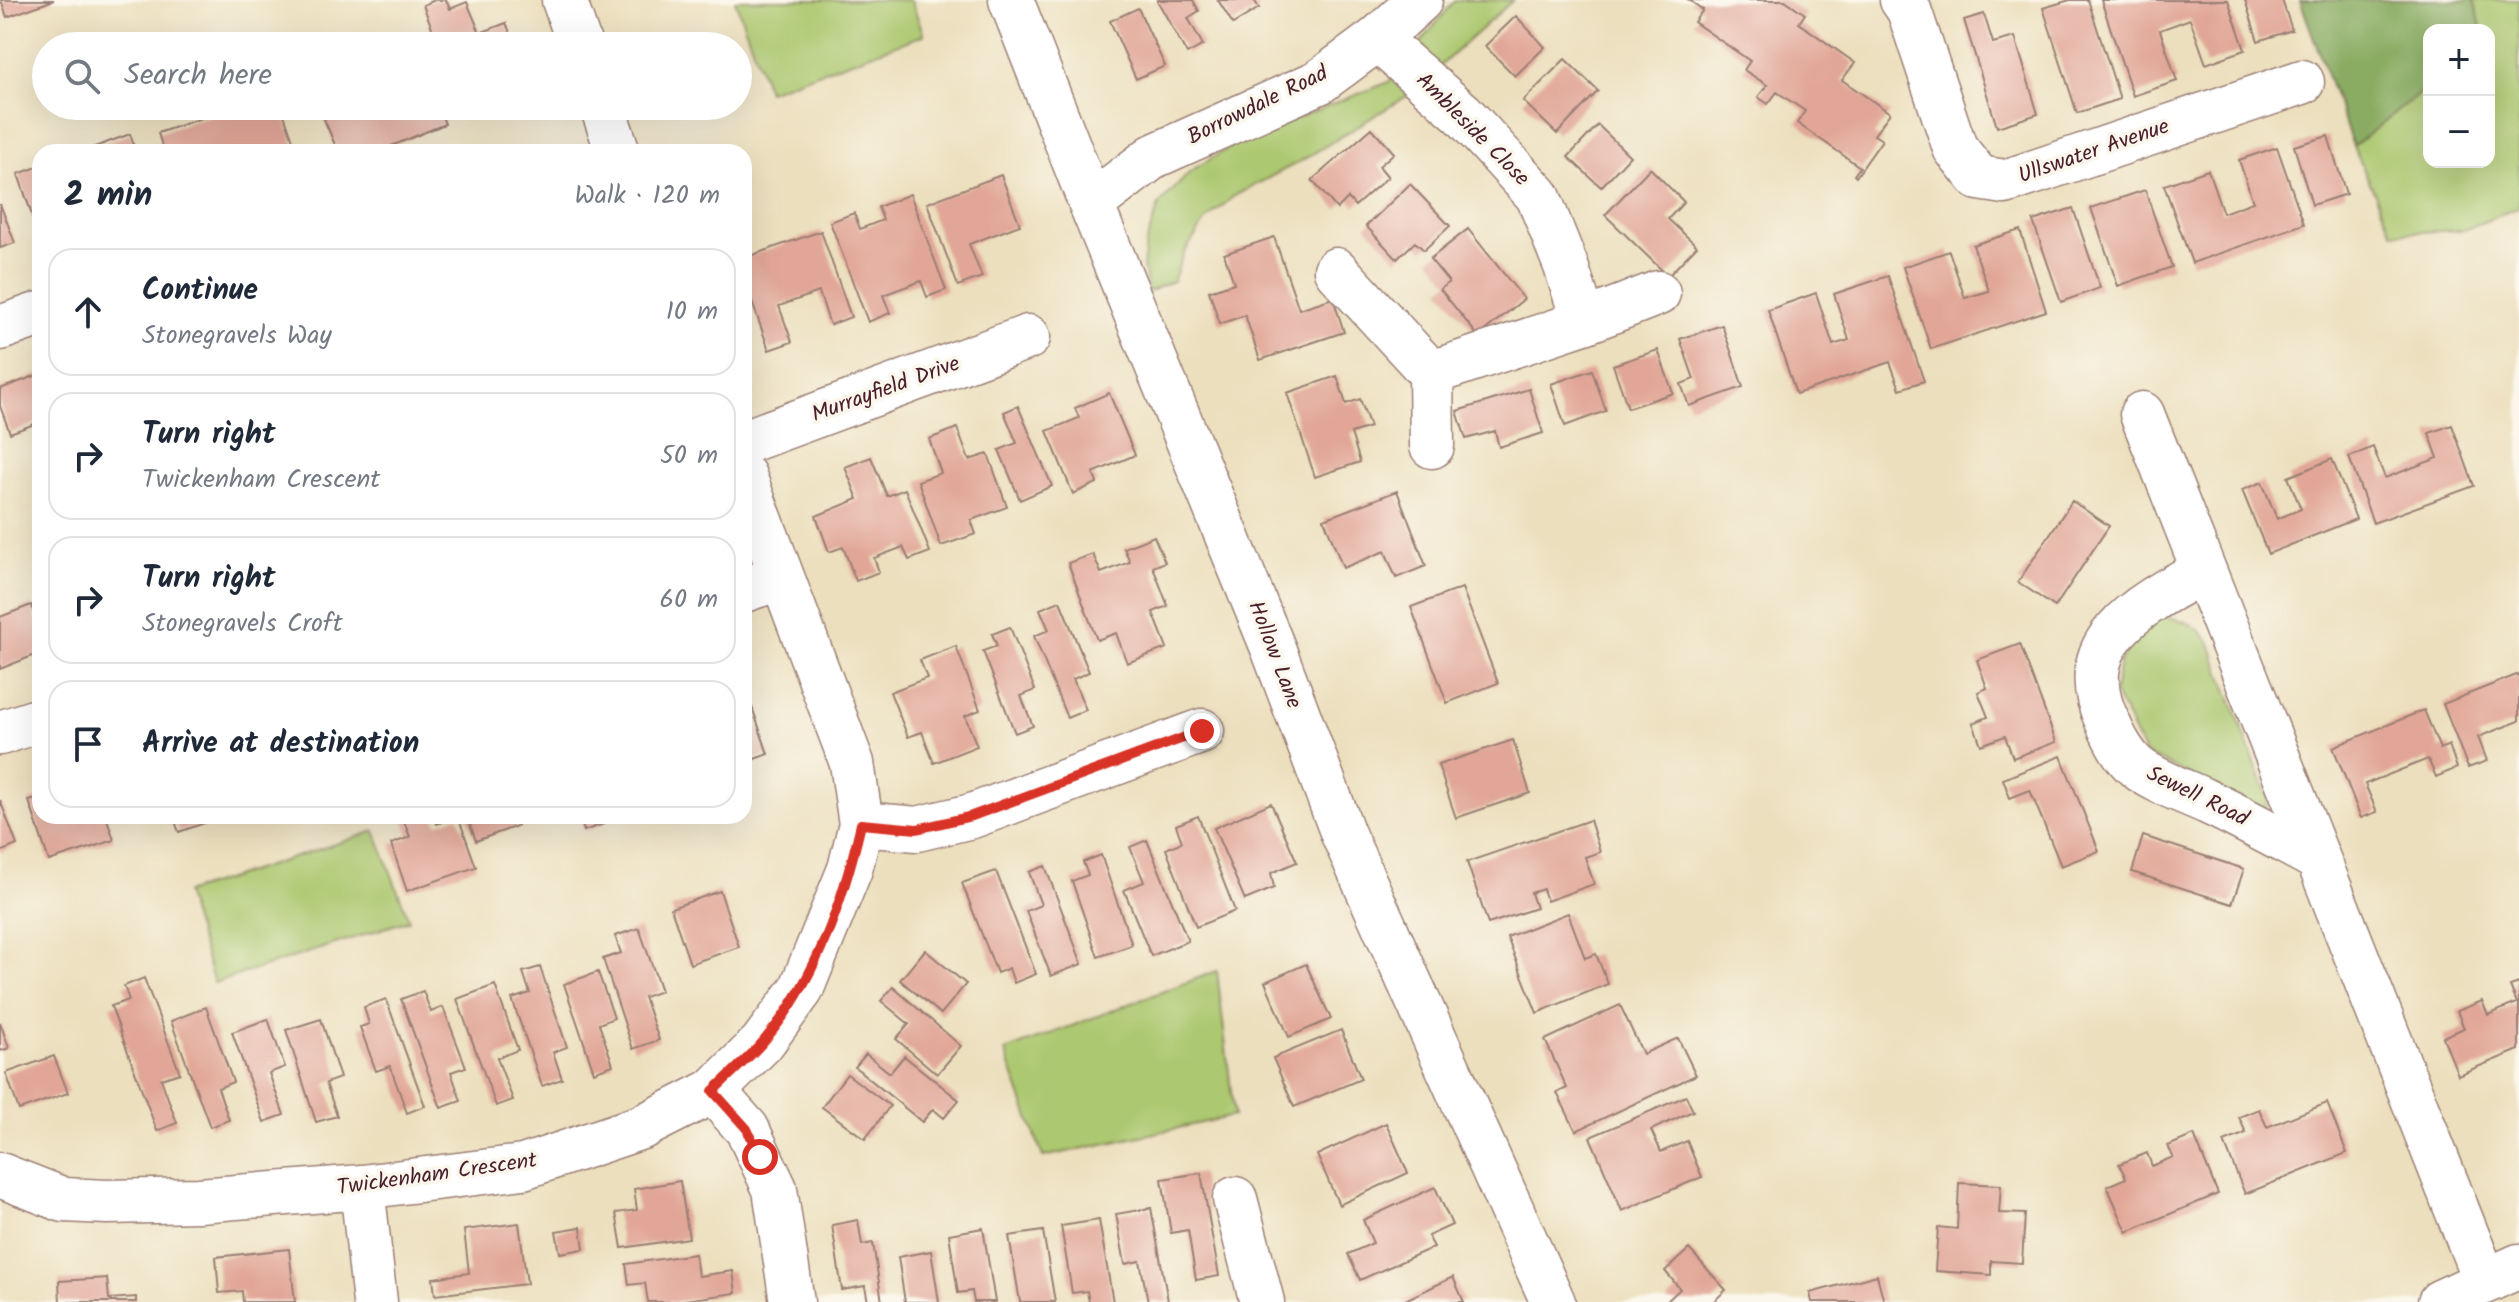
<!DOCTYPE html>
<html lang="en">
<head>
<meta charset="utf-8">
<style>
  :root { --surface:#fff; --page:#f2f2f3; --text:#1f2937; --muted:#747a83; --line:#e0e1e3 }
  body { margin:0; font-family:Kalam,sans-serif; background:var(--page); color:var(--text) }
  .controls { position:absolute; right:24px; top:24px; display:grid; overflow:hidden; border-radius:16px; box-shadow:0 8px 32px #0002 }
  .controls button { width:72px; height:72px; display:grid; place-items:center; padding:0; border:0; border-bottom:2px solid var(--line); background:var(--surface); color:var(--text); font:40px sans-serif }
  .stop { position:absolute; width:24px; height:24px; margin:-18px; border:6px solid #d93025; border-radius:50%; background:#fff }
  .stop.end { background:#d93025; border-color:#fff; box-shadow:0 2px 8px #0008 }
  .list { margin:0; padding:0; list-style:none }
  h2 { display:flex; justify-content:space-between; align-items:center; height:104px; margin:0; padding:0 32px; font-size:34px }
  h2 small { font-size:26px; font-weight:400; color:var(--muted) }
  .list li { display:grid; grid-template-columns:52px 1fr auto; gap:24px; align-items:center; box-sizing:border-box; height:128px; margin:0 16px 16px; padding:0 16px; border:2px solid var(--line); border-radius:24px }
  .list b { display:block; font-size:30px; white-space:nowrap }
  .list p { margin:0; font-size:26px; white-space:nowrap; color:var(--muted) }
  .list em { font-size:26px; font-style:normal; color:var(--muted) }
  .icon { flex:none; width:44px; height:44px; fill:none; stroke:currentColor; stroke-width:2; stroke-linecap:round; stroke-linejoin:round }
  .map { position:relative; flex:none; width:2519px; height:1302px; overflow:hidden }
  .search { position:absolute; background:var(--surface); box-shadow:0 8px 32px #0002; left:32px; top:32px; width:720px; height:88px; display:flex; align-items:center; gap:20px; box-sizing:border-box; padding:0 28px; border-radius:44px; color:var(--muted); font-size:30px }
  .panel { position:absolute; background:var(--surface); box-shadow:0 8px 32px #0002; left:32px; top:144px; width:720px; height:680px; border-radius:24px }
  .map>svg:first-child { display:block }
</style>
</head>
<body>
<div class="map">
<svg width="2519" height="1302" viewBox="0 0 2519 1302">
  <rect width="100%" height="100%" fill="#fbf7ec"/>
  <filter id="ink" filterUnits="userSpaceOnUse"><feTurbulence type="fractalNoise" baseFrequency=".0125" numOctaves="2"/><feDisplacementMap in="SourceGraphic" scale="16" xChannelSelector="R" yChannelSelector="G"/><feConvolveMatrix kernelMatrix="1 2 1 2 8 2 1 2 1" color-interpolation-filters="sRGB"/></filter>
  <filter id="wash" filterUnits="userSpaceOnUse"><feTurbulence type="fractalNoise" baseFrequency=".006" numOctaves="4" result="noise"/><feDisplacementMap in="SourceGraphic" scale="32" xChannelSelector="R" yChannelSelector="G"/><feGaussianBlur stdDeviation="1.8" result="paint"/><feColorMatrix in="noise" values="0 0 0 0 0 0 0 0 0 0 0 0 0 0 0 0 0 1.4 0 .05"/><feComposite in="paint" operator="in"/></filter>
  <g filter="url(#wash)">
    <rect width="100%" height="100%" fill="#ecdfbd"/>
    <path fill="#acc86f" stroke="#7b744d" stroke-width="2" d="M735,0h176l13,35 -156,56z
      M1455,0h58l-106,96 -106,65 -67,35 -28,24 -22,33 -11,28 -25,11 -5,-25 3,-24 13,-38 33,-35 50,-30 147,-58z
      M2474,0h45v207l-55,23 -71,3 -40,-87 76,-60v76h60v-132h-7z
      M2161,616c22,3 34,7 48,25l59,157 -2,13 -121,-57 -31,-62 6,-29 12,-23z
      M375,831l34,89 -195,63 -29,-90z
      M1217,971l17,145 -191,41 -38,-106z"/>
    <path fill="#89ac62" stroke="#6a6646" stroke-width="2" d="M2300,0h174l8,30h-53v56l-76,60z"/>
    <g id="blocks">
      <path fill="#e1a697" d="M1,0h53l-47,17z
        M435,0h11l4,9 17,-7 13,31 26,-10 10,23h-77l-16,-41z
        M1157,0h36l6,11 -11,7 15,27 -16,9z
        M1218,0h36l5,8 -26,16z
        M1689,0h96l20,14 -6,9 56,40 -13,17 48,33 -16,22 8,5 -26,37 -2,-2 6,-8 -63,-44 8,-12 -28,-19 -9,12 -10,-7 9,-12 -23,-15 6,-9 -56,-39 9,-12z
        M2070,0h18l32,99 -43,14 -34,-105z
        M2101,0h127l17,50 -39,14 -16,-45 -30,11 17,51 -44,15z
        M2245,0h37l10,30 -34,11z
        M1138,8l27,58 -29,13 -26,-58z
        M1984,14l9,29 22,-6 23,77 -41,13 -33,-107z
        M1516,16l29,31 -30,29 -30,-30z
        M1565,59l33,32 -41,43 -34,-33z
        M237,106h44l16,46h-133l-6,-19z
        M335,106h103l7,18 -68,28h-39l-17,-40z
        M464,106h30l-26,11z
        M1598,125l32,31 -29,31 -33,-30z
        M1372,128l22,25 -15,13 9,11 -33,29 -7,-8 -11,11 -25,-29z
        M130,134l6,18h-55z
        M2328,136l18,58 -34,11 -18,-59z
        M2277,147l27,77 -112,39 -28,-78 44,-15 15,43 30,-11 -14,-42z
        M40,166v56l-5,2 -17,-50z
        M1650,168l34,34 -16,17 29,27 -29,30 -63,-61z
        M1001,175l19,50 -51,19 13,33 -24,9 -31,-83z
        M1410,184l40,42 -26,24 -9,-8 -18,17 -31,-33z
        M2145,190l27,77 -54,19 -27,-78z
        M910,194l36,96 -19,7 -6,-16 -38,14 7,18 -22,9 -38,-100 24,-9 6,16 23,-9 -5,-13z
        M0,204l15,39 -15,5z
        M2073,208l27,80 -39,14 -28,-81z
        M1468,229l56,70 -46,37 -38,-47 9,-7 -19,-23z
        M2020,230l26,81 -115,38 -28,-82 46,-16 16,47 24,-7 -16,-46z
        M821,231l30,86 -21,8 -11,-33 -40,14 13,36 -23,8 -18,-51 -7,2v-43z
        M1274,237l25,72 34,-11 11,34 -84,28 -15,-45 -25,9 -11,-33 25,-8 -10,-29z
        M1888,276l36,105 -24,8 -10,-27 -94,32 -28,-84 48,-17 17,52 16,-5 -15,-46z
        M1722,325l21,62 -54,19 -8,-22 13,-5 -14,-40z
        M1658,350l15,43 -45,15 -15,-43z
        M1592,370l14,41 -41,15 -14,-42z
        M40,374v48l-30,11 -10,-27v-17z
        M1337,376l9,28 14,-5 10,28 -19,6 9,29 -45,15 -28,-84z
        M1529,389l14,44 -44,14 -4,-16 -29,8 -9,-28z
        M1109,393l26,62 -42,18 4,10 -24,11 -26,-63 32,-13 -4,-10z
        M1018,406l34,80 -32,14 -21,-50 18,-7 -13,-31z
        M2452,425l22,61 -101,37 -24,-66 24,-10 12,31 53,-20 -9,-25z
        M957,428l12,32 19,-6 19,53 -36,13 5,14 -35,12 -23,-65 23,-8 -12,-34z
        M871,457l16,39 18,-7 25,63 -21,8 -6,-13 -29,11 5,14 -23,9 -13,-34 -14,5 -13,-36 42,-17 -13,-32z
        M2332,459l24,60 -88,35 -26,-64 20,-8 15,37 24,-10 -13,-32z
        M1397,491l29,75 -30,12 -11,-27 -42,17 -19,-49z
        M2072,501l37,25 -54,81 -37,-25z
        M1154,536l11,26 -12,5 15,39 -15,6 14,36 -40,15 -11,-30 -19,7 -29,-77 25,-9 8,19 29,-11 -6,-14z
        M1462,588l36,95 -51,20 -36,-96z
        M1060,601l29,71 -16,7 13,31 -19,8 -33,-82 15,-6 -9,-21z
        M31,605l9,24v24l-40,16v-52z
        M1010,627l25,63 -14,6 12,30 -18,7 -32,-82 14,-5 -5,-12z
        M2020,644l36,98 -43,16 -8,-22 -24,9 -8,-22 15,-6 -10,-25 9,-4 -10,-28z
        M956,646l24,64 -15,6 12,30 -43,17 -12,-31 -14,5 -18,-45 37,-14 -7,-18z
        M2519,674v47l-41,16 9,24 -19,7 -25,-64z
        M752,707l16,47 -24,9v-53z
        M2424,710l16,39 9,-4 8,23 -21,9 -8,-18 -63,25 12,28 -16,6 -28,-71z
        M1513,740l17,53 -74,25 -18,-53z
        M2061,756l38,95 -38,15 -31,-76 -20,8 -7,-19z
        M40,798v18h66l8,24 -65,21 -20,-60z
        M0,800l17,45 -17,7z
        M1271,803l26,59 -26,11 3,15 -29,12 -31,-72z
        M173,816h39l1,4 -34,12z
        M402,816h32l3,8 21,-8 18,51 -69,24 -16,-47 19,-7z
        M467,816h47l3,10 -41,15z
        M579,816h22l3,8 -20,7z
        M1198,816l37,95 -39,16 -30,-78 16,-7 -6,-17z
        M1590,820l10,32 -15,5 9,27 -47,17 -4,-12 -12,4 5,15 -48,16 -21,-62z
        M2143,836l101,33 -12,35 -100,-32z
        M1147,840l41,101 -37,15 -27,-66 20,-8 -14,-35z
        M1101,855l31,90 -34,12 -26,-76 16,-6 -5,-13z
        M1045,866l37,98 -31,12 -25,-65 15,-6 -12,-33z
        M996,871l40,103 -22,9 -5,-15 -12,5 -35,-90z
        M720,891l19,56 -49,17 -19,-56z
        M1568,913l17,45 11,-4 12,30 -71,29 -30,-76z
        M639,928l22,63 -17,6 15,43 -26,9 -30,-90 18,-6 -6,-17z
        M925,950l41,34 -25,30 -41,-34z
        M1306,964l25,55 -42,18 -24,-55z
        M540,967l27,80 -14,5 9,27 -20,7 -30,-87 18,-6 -7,-21z
        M598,972l16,46 -15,6 14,41 -19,7 -30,-88z
        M144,978l36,95 -19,6 16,44 -20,8 -46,-125 18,-6 -5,-14z
        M2519,983v67l-61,25 -15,-38 21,-9 -7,-17 25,-10 6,14 29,-12 -7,-17z
        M495,985l23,65 -21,8 16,42 -17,6 -39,-107z
        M893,987l68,59 -24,28 -41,-35 13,-15 -28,-23z
        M423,991l8,21 12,-5 23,60 -15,5 10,29 -20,7 -40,-109z
        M386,999l39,107 -18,7 -17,-47 -14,5 -16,-44 9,-3 -5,-17z
        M1620,1005l23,49 35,-16 18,37 -120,56 -19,-38 10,-5 -22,-48z
        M206,1007l27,75 -15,6 11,32 -19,7 -39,-106z
        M268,1019l17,48 -16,6 15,42 -20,7 -32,-90z
        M321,1019l19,59 -14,5 11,33 -21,6 -30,-92z
        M0,1022l9,26 -9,3z
        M1341,1030l20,49 -67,28 -21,-49z
        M866,1054l24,19 14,-17 55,44 -15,18 -11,-9 -11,13 -67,-55z
        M54,1056l14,37 -49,17 -13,-37z
        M847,1074l43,32 -25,33 -43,-32z
        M1686,1096l7,15 -42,19 10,22 26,-11 15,36 -80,34 -32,-74z
        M2327,1103l20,50 -102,41 -21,-52 22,-9 -7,-16 20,-8 8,18z
        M1386,1123l22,50 -69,32 -22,-50z
        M2194,1135l24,59 -91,38 -20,-46 19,-8 -7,-14 28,-11 5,13 21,-9 -5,-11z
        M1201,1173l18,103 -23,4 -8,-50 -17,3 -9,-54z
        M680,1181l9,57 -67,10 -6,-35 21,-3 -3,-21z
        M1959,1183l42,2 -2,28 26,1 -3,49 -31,-2v14l-56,-4 3,-44 19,2z
        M1435,1187l17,38 -24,11 6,11 -74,33 -12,-26 25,-11 -10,-23z
        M1151,1208l17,93 -4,1h-16l-8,-41 -15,3 -9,-50z
        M858,1220l4,25 11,-2 9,59h-14l-3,-16 -23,4 -10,-65z
        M1099,1220l14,82h-24l-2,-11 -15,2 -11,-67z
        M519,1223l8,61 -92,11 -2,-17 36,-5 -5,-43z
        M581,1227l3,22 -24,4 -4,-22z
        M983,1228l12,74h-21l-2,-11 -14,2 -9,-59z
        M1043,1231l12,71h-35l-11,-66z
        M289,1249l6,53h-52l-1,-11 -23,2 -3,-36z
        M1689,1249l37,41 -13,12h-47l14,-13 -15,-18z
        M931,1251l8,51h-34l-7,-45z
        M695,1254l3,22 35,-5 3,22 -65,9h-23l-3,-19 -16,2 -3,-21z
        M1877,1275l7,27h-72l-2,-9z
        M1453,1277l11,25h-63z
        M107,1278l2,21 27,-2v5h-76l-1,-21z"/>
    </g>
  </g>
  <g filter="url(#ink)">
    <use href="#blocks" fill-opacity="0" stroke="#9b7f74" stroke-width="2"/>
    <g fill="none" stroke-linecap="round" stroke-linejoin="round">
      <g stroke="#9b7f74" stroke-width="47">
        <path id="minor" d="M564,0l16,46
          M1011,0l80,204 182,444 70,186 210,468
          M1902,0l7,10 46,138 24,30 26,4 297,-100
          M1377,39l86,75 75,82 28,70 18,56
          M602,106l16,46
          M1091,204l63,-48 165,-74 58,-43 43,-39
          M1336,270l95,103 153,-51 74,-29
          M0,328l40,-14
          M1431,373l1,73
          M2142,414l343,867
          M744,442l284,-105
          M2203,571c-61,33 -135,70 -95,152 7,16 16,34 30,45 18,14 51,25 72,35 36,17 72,37 108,56
          M744,590l38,-13
          M0,733l40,-13
          M861,824l56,5 55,-13 230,-85
          M713,1091l34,38 28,60 17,113
          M0,1175l64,25 43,2 92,-2 163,-13 161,-20 119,-40 71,-36 49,-48 39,-53 49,-121 11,-45 -9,-61 -108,-287
          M362,1187l13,115
          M1235,1199l27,103"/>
      </g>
      <g stroke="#9b7f74" stroke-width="47">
        <path id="major" d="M2440,1302l79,-36"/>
      </g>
      <use href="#minor" stroke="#fff" stroke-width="44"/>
      <use href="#major" stroke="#fff" stroke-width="44"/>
    </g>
  </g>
  <g fill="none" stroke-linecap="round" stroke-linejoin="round" filter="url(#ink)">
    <path stroke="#d93025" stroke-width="10" d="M760,1157l-13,-28 -34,-38c16,-16 34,-31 49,-48 53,-59 81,-142 99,-219l56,5 55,-13 230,-85"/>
  </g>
  <g text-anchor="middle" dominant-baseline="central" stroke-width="7" stroke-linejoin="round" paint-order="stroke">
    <g font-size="22" fill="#4a1f2b" stroke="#fbf7ec">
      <text transform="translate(1258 106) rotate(-26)">Borrowdale Road</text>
      <text transform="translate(1472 130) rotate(45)">Ambleside Close</text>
      <text transform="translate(2094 152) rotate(-19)">Ullswater Avenue</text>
      <text transform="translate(886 390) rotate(-20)">Murrayfield Drive</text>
      <text transform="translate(1274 655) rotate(69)">Hollow Lane</text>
      <text transform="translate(2197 797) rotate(26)">Sewell Road</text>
      <text transform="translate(437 1175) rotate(-8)">Twickenham Crescent</text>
    </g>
  </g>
</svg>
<div class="controls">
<button>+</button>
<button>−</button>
</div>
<div class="stop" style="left:760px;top:1157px"></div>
<div class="stop end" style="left:1202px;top:731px"></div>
<div class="search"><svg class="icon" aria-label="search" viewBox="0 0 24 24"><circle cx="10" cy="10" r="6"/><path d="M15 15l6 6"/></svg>Search here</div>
<section class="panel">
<h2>2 min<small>Walk · 120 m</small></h2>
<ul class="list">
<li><svg class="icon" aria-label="ahead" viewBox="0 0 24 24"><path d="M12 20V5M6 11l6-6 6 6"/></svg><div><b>Continue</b><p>Stonegravels Way</p></div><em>10 m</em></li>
<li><svg class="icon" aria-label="right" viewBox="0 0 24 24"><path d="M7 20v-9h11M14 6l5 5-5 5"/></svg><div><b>Turn right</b><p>Twickenham Crescent</p></div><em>50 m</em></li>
<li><svg class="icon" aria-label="right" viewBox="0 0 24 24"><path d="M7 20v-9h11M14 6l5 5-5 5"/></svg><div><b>Turn right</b><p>Stonegravels Croft</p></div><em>60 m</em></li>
<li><svg class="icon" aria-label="arrive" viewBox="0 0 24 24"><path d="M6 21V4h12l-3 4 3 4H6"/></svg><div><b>Arrive at destination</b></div></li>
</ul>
</section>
</div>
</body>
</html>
